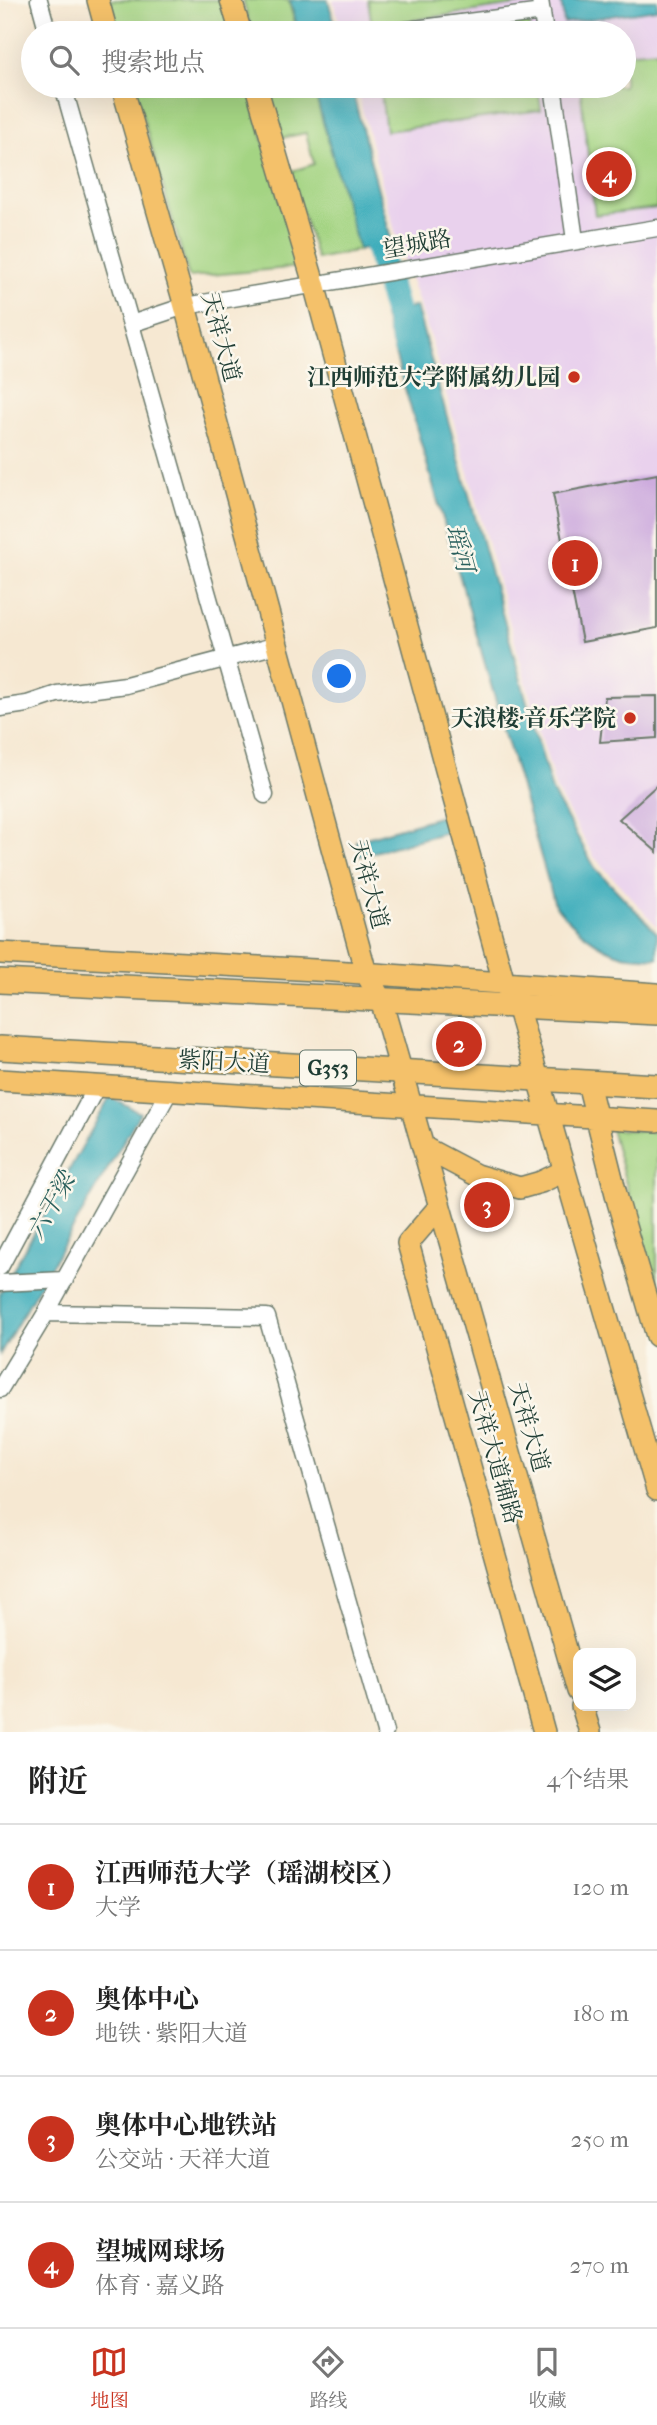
<!DOCTYPE html>
<html lang="zh">
<head>
<meta charset="utf-8">
<style>
  :root { --surface:#fff; --page:#f2f2f2; --text:#222; --muted:#767676; --line:#e0e0e0; --accent:#c8321e }
  body { margin:0; font-family:"IM FELL French Canon","Noto Serif SC",serif; background:var(--page); color:var(--text) }
  .controls { position:absolute; right:21px; bottom:21px; display:grid; overflow:hidden; border-radius:14px; box-shadow:0 7px 28px #0002 }
  .controls button { width:63px; height:63px; display:grid; place-items:center; padding:0; border:0; border-bottom:2px solid var(--line); background:var(--surface); color:var(--text); font:35px sans-serif }
  .you { position:absolute; left:340px; top:677px; width:24px; height:24px; margin:-18px; border:5px solid #fff; border-radius:50%; background:#1a73e8; box-shadow:0 0 0 10px #1a73e833 }
  .badge { display:grid; place-items:center; width:46px; height:46px; border-radius:50%; background:var(--accent); color:#fff; font-size:23px; font-weight:700 }
  .pin { position:absolute; translate:-50% -50%; border:4px solid #fff; box-shadow:0 2px 7px #0006 }
  .list { margin:0; padding:0; list-style:none }
  h2 { display:flex; justify-content:space-between; align-items:center; height:91px; margin:0; padding:0 28px; font-size:30px }
  h2 small { font-size:23px; font-weight:400; color:var(--muted) }
  .list li { display:grid; grid-template-columns:46px 1fr auto; gap:21px; align-items:center; box-sizing:border-box; height:126px; padding:0 28px; border-top:2px solid var(--line) }
  .list b { display:block; font-size:26px; white-space:nowrap }
  .list p { margin:0; font-size:23px; white-space:nowrap; color:var(--muted) }
  .list em { font-size:23px; font-style:normal; color:var(--muted) }
  .icon { flex:none; width:38px; height:38px; fill:none; stroke:currentColor; stroke-width:2; stroke-linecap:round; stroke-linejoin:round }
  .map { position:relative; flex:none; width:657px; height:1732px; overflow:hidden }
  .search { position:absolute; background:var(--surface); box-shadow:0 7px 28px #0002; left:21px; right:21px; top:21px; height:77px; display:flex; align-items:center; gap:18px; box-sizing:border-box; padding:0 24px; border-radius:38px; color:var(--muted); font-size:26px }
  .sheet { height:595px; background:var(--surface) }
  nav { display:flex; justify-content:space-around; align-items:center; box-sizing:border-box; height:98px; border-top:2px solid var(--line); background:var(--surface); font-size:19px; color:var(--muted) }
  nav a { display:grid; justify-items:center; gap:4px }
  nav .on { color:var(--accent) }
  .map>svg:first-child { display:block }
</style>
</head>
<body>
<div class="map">
<svg width="657" height="1732" viewBox="0 0 657 1732">
  <rect width="100%" height="100%" fill="#fbf7ec"/>
  <filter id="ink" filterUnits="userSpaceOnUse"><feTurbulence type="fractalNoise" baseFrequency=".0143" numOctaves="2"/><feDisplacementMap in="SourceGraphic" scale="14" xChannelSelector="R" yChannelSelector="G"/><feConvolveMatrix kernelMatrix="1 2 1 2 8 2 1 2 1" color-interpolation-filters="sRGB"/></filter>
  <filter id="wash" filterUnits="userSpaceOnUse"><feTurbulence type="fractalNoise" baseFrequency=".00686" numOctaves="4" result="noise"/><feDisplacementMap in="SourceGraphic" scale="28" xChannelSelector="R" yChannelSelector="G"/><feGaussianBlur stdDeviation="1.57" result="paint"/><feColorMatrix in="noise" values="0 0 0 0 0 0 0 0 0 0 0 0 0 0 0 0 0 1.4 0 .05"/><feComposite in="paint" operator="in"/></filter>
  <g filter="url(#wash)">
    <rect width="100%" height="100%" fill="#f6e8d2"/>
    <path fill="#e9d1ed" d="M333,0h324v926l-63,-69 -38,-67 -126,-454 -35,-104 -39,-146h268v-53h-282z"/>
    <path fill="#a4d483" stroke="#62885c" stroke-width="2" d="M109,0h114l10,33h-115z
      M243,0h45l10,33h-46z
      M368,0h153l1,4 -150,22z
      M529,21l2,12h-91z
      M657,50v158l-62,7 -15,-129h44v-33z
      M134,86h114l51,181 -110,10z
      M267,86h46l46,164 -42,9 -27,-87 24,-8 -8,-31 -25,5z
      M380,86h158l3,24 -155,21z
      M611,1129l46,3v164z"/>
    <path fill="#3eadbb" stroke="#2e7578" stroke-width="2" d="M290,0h38l9,33h-38z
      M561,0h96v9l-93,14z
      M313,86h38l40,153 -32,11z
      M416,306l136,485 43,77 62,65v25c-11,-1 -24,-1 -34,-3 -28,-8 -50,-28 -68,-50l-171,-589z
      M452,813l5,16 -97,27 -4,-15z
      M110,1097l30,16 -140,241v-61z"/>
    <g fill="none" stroke-linecap="round" stroke-linejoin="round">
      <path stroke="#3eadbb" stroke-width="26" d="M367,209l39,138"/>
    </g>
    <g id="blocks">
      <path fill="#cdacde" d="M657,474v154l-75,14 -29,-148z
        M657,696v42l-57,4 5,-45z
        M657,785v67l-38,-33z"/>
    </g>
  </g>
  <g filter="url(#ink)">
    <use href="#blocks" fill-opacity="0" stroke="#6a796b" stroke-width="2"/>
    <g fill="none" stroke-linecap="round" stroke-linejoin="round">
      <g stroke="#6a796b" stroke-width="19">
        <path id="minor" d="M39,0l9,33
          M540,0l5,33
          M385,33l157,-21
          M63,86l202,709
          M553,86l22,154
          M131,324l54,-18 472,-78
          M0,708l27,-4 30,-10 69,-9 151,-40
          M0,1267l97,-181
          M0,1283l65,-3
          M46,1313l221,4 118,415
          M0,1389l46,-76 124,-223"/>
      </g>
      <g stroke="#6a796b" stroke-width="24">
        <path id="major" d="M98,0l9,33
          M231,0l10,33
          M122,86l63,220 181,667 15,27 197,691
          M256,86l58,198 190,699 13,23 140,484
          M0,953l333,18 324,23
          M0,1080l657,41
          M588,1083l30,119 39,134
          M423,1147l53,28 44,13 21,-6 23,-11
          M439,1207l-31,36 136,489
          M582,1706l8,26"/>
      </g>
      <g stroke="#6a796b" stroke-width="26">
        <path id="highway" d="M0,981l657,32
          M0,1048l657,38"/>
      </g>
      <use href="#minor" stroke="#fff" stroke-width="16"/>
      <use href="#major" stroke="#f4c16a" stroke-width="21"/>
      <use href="#highway" stroke="#f4c16a" stroke-width="23"/>
    </g>
  </g>
  <g fill="#c8321e" stroke="#fbf7ec" stroke-width="2.5">
    <circle cx="574" cy="377" r="7"/>
    <circle cx="630" cy="718" r="7"/>
  </g>
  <g text-anchor="middle" dominant-baseline="central" stroke-width="5" stroke-linejoin="round" paint-order="stroke">
    <rect fill="#fbf7ec" stroke="#61756b" stroke-width="2" x="300" y="1050.5" width="56" height="35" rx="5"/>
    <g font-size="21" font-weight="bold" fill="#1f3d34">
      <text x="328" y="1068">G353</text>
    </g>
    <g font-size="23" fill="#1f3d34" stroke="#fbf7ec">
      <text transform="translate(417 244) rotate(-10)">望城路</text>
      <text transform="translate(221 337) rotate(75)">天祥大道</text>
      <text transform="translate(369 884) rotate(75)">天祥大道</text>
      <text transform="translate(224 1062) rotate(3)">紫阳大道</text>
      <text transform="translate(529 1427) rotate(74)">天祥大道</text>
      <text transform="translate(495 1457) rotate(74)">天祥大道辅路</text>
    </g>
    <g font-size="23" font-weight="bold" fill="#1f3d34" stroke="#fbf7ec" text-anchor="end">
      <text x="560" y="377">江西师范大学附属幼儿园</text>
      <text x="616" y="718">天浪楼·音乐学院</text>
    </g>
    <g font-size="24" font-style="italic" fill="#285f5c" stroke="#fbf7ec">
      <text transform="translate(460 548) rotate(75)">瑶河</text>
      <text transform="translate(51 1206) rotate(-61)">六干梁</text>
    </g>
  </g>
</svg>
<div class="controls">
<button><svg class="icon" aria-label="layers" viewBox="0 0 24 24"><path d="M12 4l9 5-9 5-9-5zM3 14l9 5 9-5"/></svg></button>
</div>
<div class="you"></div>
<div class="pin badge" style="left:575px;top:563px">1</div>
<div class="pin badge" style="left:459px;top:1044px">2</div>
<div class="pin badge" style="left:487px;top:1205px">3</div>
<div class="pin badge" style="left:609px;top:174px">4</div>
<div class="search"><svg class="icon" aria-label="search" viewBox="0 0 24 24"><circle cx="10" cy="10" r="6"/><path d="M15 15l6 6"/></svg>搜索地点</div>
</div>
<section class="sheet">
<h2>附近<small>4个结果</small></h2>
<ul class="list">
<li><span class="badge">1</span><div><b>江西师范大学（瑶湖校区）</b><p>大学</p></div><em>120 m</em></li>
<li><span class="badge">2</span><div><b>奥体中心</b><p>地铁 · 紫阳大道</p></div><em>180 m</em></li>
<li><span class="badge">3</span><div><b>奥体中心地铁站</b><p>公交站 · 天祥大道</p></div><em>250 m</em></li>
<li><span class="badge">4</span><div><b>望城网球场</b><p>体育 · 嘉义路</p></div><em>270 m</em></li>
</ul>
</section>
<nav>
<a class="on"><svg class="icon" aria-label="map" viewBox="0 0 24 24"><path d="M3 6l6-2 6 2 6-2v14l-6 2-6-2-6 2zM9 4v14M15 6v14"/></svg>地图</a>
<a><svg class="icon" aria-label="directions" viewBox="0 0 24 24"><path d="M12 3l9 9-9 9-9-9zM9 14v-3h6M13 9l2 2-2 2"/></svg>路线</a>
<a><svg class="icon" aria-label="saved" viewBox="0 0 24 24"><path d="M7 4h10v16l-5-4-5 4z"/></svg>收藏</a>
</nav>
</body>
</html>
